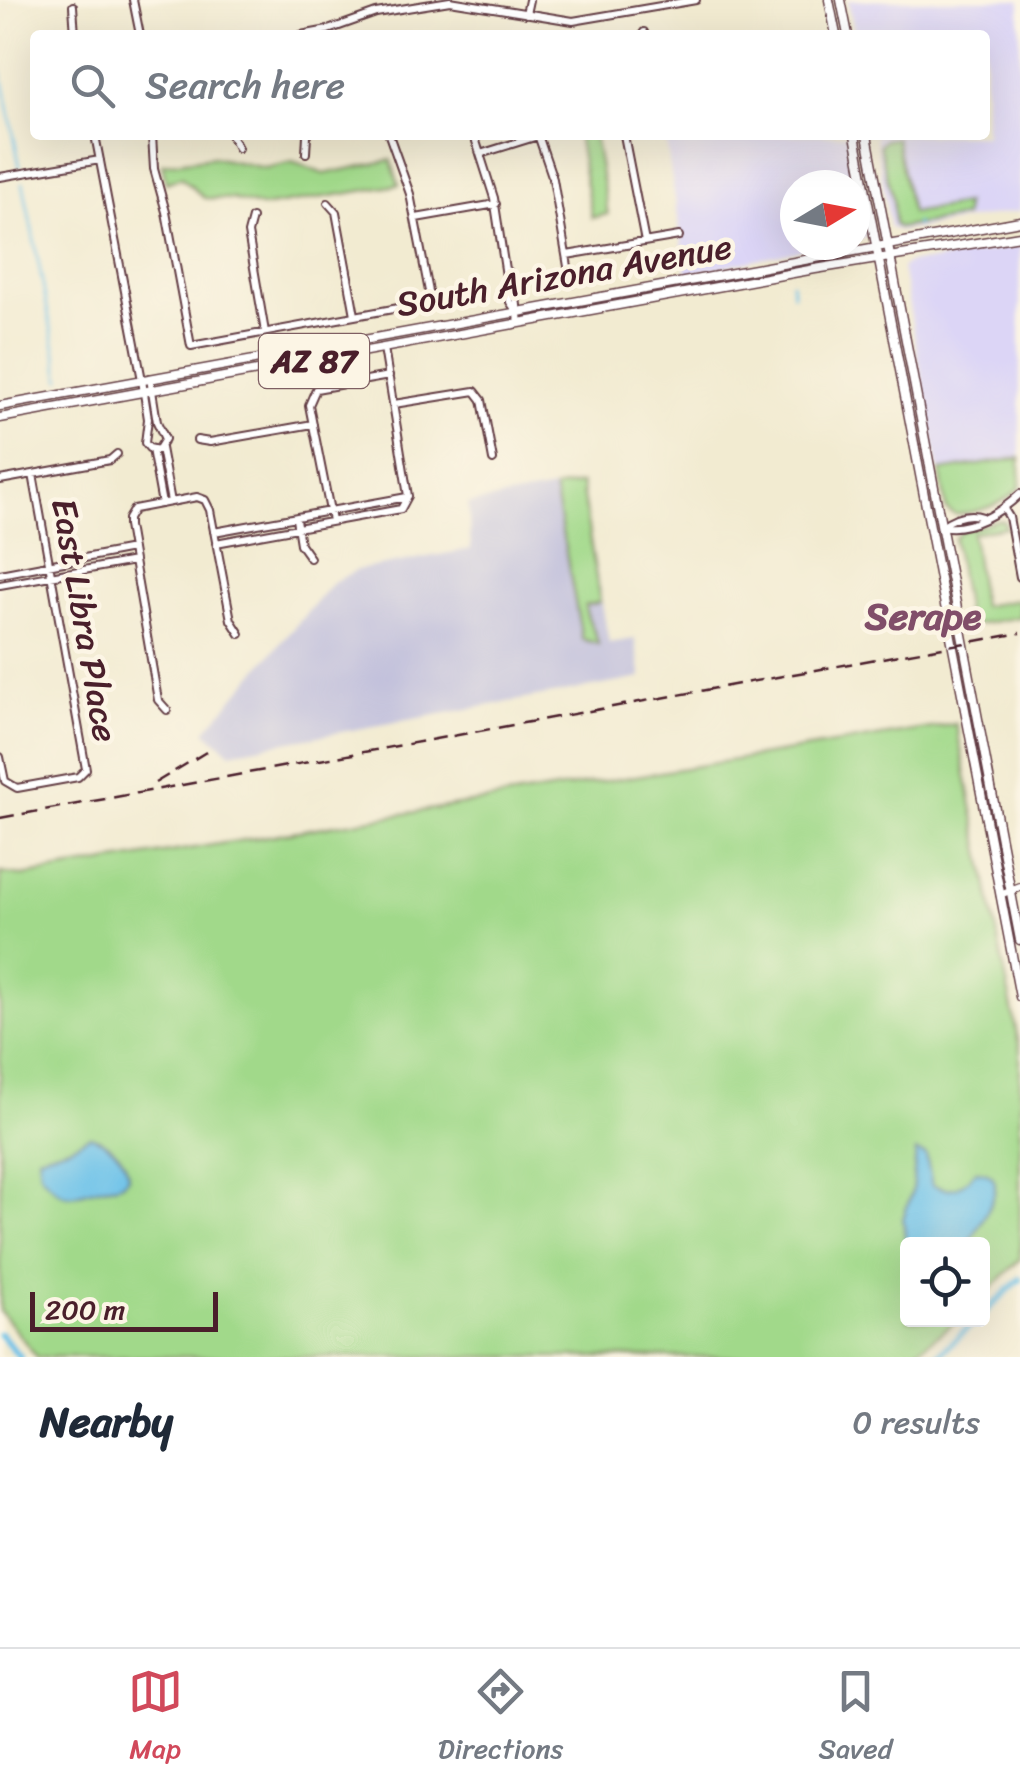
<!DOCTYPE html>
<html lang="en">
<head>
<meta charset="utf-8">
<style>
  :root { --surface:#fff; --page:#f6f6f7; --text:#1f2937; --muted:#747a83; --line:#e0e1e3; --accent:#d1495b }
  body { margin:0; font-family:Sriracha,sans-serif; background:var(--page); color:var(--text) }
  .controls { position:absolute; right:30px; bottom:30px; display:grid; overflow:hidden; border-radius:10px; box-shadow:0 10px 40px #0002 }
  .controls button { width:90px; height:90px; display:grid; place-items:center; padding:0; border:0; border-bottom:2px solid var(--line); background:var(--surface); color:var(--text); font:50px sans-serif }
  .compass { position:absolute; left:780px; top:170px; width:90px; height:90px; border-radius:50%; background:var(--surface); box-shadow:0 10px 40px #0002; rotate:80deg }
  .scale { position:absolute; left:30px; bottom:25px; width:188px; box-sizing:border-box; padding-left:10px; border:5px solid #4a1f2b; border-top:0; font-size:28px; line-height:35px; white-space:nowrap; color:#4a1f2b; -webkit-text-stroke:8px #fcf5e5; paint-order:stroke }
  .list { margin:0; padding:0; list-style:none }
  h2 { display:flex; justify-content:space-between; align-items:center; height:130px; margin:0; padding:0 40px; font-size:42px }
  h2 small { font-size:32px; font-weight:400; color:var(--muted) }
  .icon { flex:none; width:55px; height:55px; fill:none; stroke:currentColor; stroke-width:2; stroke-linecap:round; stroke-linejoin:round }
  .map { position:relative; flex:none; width:1020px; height:1357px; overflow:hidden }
  .search { position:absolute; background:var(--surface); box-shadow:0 10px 40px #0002; left:30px; right:30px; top:30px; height:110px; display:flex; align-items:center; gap:25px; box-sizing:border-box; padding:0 35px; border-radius:10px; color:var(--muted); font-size:38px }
  .sheet { height:290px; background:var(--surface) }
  nav { display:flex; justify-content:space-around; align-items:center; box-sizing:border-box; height:140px; border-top:2px solid var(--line); background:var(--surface); font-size:28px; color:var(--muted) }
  nav a { display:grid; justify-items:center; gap:5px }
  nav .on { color:var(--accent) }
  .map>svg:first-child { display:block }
</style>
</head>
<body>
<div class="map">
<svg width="1020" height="1357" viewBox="0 0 1020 1357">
  <rect width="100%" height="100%" fill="#fcf5e5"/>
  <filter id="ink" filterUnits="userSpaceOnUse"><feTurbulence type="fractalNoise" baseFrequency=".01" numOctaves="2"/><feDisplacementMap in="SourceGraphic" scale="20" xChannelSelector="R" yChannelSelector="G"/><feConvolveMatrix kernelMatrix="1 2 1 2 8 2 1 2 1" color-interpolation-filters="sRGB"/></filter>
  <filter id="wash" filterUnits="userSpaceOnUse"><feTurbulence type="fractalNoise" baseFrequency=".0048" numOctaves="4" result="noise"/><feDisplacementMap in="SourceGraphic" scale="40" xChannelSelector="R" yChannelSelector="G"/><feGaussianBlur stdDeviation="2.25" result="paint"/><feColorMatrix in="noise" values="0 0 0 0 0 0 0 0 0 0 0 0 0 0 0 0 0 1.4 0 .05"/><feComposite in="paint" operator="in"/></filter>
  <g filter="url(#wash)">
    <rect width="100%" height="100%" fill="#f2ebd1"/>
    <path fill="#dcd5f6" d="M848,0h172v211l-120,20 -10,-3 -15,-93h110v-100h-130z
      M665,135h183l18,101 -11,6v-57h-60v60h28l-136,29z
      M1020,246v211l-81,14 -37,-203 7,-6 23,-1z"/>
    <path fill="#c2c1dc" d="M581,484l28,159 26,-4 7,39 -412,74 -25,-21 128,-149 24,-12 114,-21 -3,-45z"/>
    <path fill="#a1d98a" stroke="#767c5a" stroke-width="2.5" d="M577,135h17l14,79 -16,4z
      M896,138l15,75 54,-9 -1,13 -65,11 -5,-3 -1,-25 -14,-55 5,-5z
      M213,157l52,11 28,-6 31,12 67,-14 8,25 -137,22 -30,-8 -28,-1 -23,-21 -15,6 -4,-19z
      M1020,458v30c-20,18 -38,23 -65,27l-9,-6 -6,-38z
      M581,484l19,118 -15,4c2,16 10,21 13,38l-16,-5 -28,-150z
      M997,520l7,1 2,6 -34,6 10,73 36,-6 2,17 -52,9 -14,-87 7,-8z
      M956,724l64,326v209l-37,38 -1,-53h-74v76h51l-52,37h-870l-37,-46v-438l22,3z"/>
    <path fill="#6dc2e9" stroke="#5c708a" stroke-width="2.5" d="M90,1136c19,6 38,21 38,41 -9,12 -16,7 -30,11 -32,8 -32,15 -58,-15l-2,-17 31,-9z
      M916,1152l10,3 6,30c22,8 28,3 44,-14 44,1 -1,58 -7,73h-61l-1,9 -4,-34 9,-27z"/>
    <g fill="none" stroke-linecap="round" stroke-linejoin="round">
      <path stroke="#6dc2e9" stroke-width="2.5" d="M0,65l20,102
        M23,183l38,196
        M916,223v3
        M792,282l1,12"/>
      <path stroke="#6dc2e9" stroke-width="6" d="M982,1315l38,-36
        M0,1334l20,23
        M936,1357l41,-37"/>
    </g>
  </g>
  <g filter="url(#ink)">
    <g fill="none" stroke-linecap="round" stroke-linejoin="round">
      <g stroke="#633e44" stroke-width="10">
        <path id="minor" d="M133,0l7,35
          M73,6l2,29
          M526,14l3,-14
          M644,32l1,3
          M301,35l27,-5 48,-17 74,-12 123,20 123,-21
          M421,35l24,-4 1,4
          M95,135l47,245 6,39 -3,24 4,5 9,2 7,-11 -8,-17 -7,-44
          M152,135l2,34 12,43 25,134 240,-44 -21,-108 -21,-59
          M231,135l7,13
          M474,135l20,63 16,104 7,10
          M538,135l15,44 18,105
          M624,135l21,107
          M306,153l1,-18
          M480,154l58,-18
          M0,177l100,-17
          M328,203l8,9 19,103
          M252,218l-4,15 17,99
          M416,218l80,-14
          M567,255l112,-19
          M508,271l6,8 5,44
          M384,348l24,148
          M394,404l81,-13 7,9 11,60
          M197,440l13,2 103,-18
          M161,448l10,54
          M152,449l10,55
          M0,480l110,-20 7,-6
          M1004,509l5,8 11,60
          M296,519l4,25 10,14
          M332,521l-23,-116 7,-16 73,-13
          M942,526c27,6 58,-13 78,-32
          M942,526c12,-9 26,-14 41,-9
          M214,532l193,-35
          M216,543l185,-34 7,-13
          M0,574l132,-25
          M0,585l134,-24
          M167,710l-9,-10 -30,-174v-7l6,-10 63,-12 8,3 5,10 21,110 9,14
          M0,757l5,24 12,7 61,-11 8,-8 -53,-295
          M1000,895l20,-8"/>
      </g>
      <g stroke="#633e44" stroke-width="11">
        <path id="major" d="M829,0l7,35
          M841,0l7,35
          M855,135l165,862
          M867,135l153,805
          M0,406l1020,-185
          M0,418l815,-149 205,-33"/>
      </g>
      <use href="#minor" stroke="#fff" stroke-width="6"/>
      <use href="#major" stroke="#fff" stroke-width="8"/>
      <path stroke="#4a1f2b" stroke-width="2.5" stroke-dasharray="15 8" stroke-linecap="butt" d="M155,783l51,-31
        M0,818l1020,-185"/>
    </g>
  </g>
  <g text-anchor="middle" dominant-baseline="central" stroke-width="9" stroke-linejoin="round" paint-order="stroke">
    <rect fill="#fcf5e5" stroke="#7f5f63" stroke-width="2.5" x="259" y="334" width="110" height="54" rx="8"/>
    <g font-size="32" font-weight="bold" fill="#4a1f2b">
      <text x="314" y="361">AZ 87</text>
    </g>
    <g font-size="35" fill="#4a1f2b" stroke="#fcf5e5">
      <text transform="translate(564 275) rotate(-10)">South Arizona Avenue</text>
      <text transform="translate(85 620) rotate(80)">East Libra Place</text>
    </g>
    <g font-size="38" font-weight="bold" fill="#814e69" stroke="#fcf5e5">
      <text x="923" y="616">Serape</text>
    </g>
  </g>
</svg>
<div class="controls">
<button><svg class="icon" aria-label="locate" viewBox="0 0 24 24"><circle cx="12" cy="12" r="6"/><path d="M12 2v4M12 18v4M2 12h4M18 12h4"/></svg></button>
</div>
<svg class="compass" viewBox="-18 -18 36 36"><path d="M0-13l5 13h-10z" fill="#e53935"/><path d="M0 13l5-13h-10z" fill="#747a83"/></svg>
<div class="scale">200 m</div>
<div class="search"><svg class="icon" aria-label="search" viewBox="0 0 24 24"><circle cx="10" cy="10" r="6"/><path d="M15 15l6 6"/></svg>Search here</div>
</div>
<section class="sheet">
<h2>Nearby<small>0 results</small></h2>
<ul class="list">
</ul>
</section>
<nav>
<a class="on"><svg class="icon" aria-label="map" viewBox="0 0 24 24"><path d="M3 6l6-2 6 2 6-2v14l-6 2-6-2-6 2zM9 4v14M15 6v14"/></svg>Map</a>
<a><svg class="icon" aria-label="directions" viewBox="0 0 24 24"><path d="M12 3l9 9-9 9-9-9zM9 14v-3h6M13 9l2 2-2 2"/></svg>Directions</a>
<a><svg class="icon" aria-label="saved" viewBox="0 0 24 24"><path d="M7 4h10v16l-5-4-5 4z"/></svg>Saved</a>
</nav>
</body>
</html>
